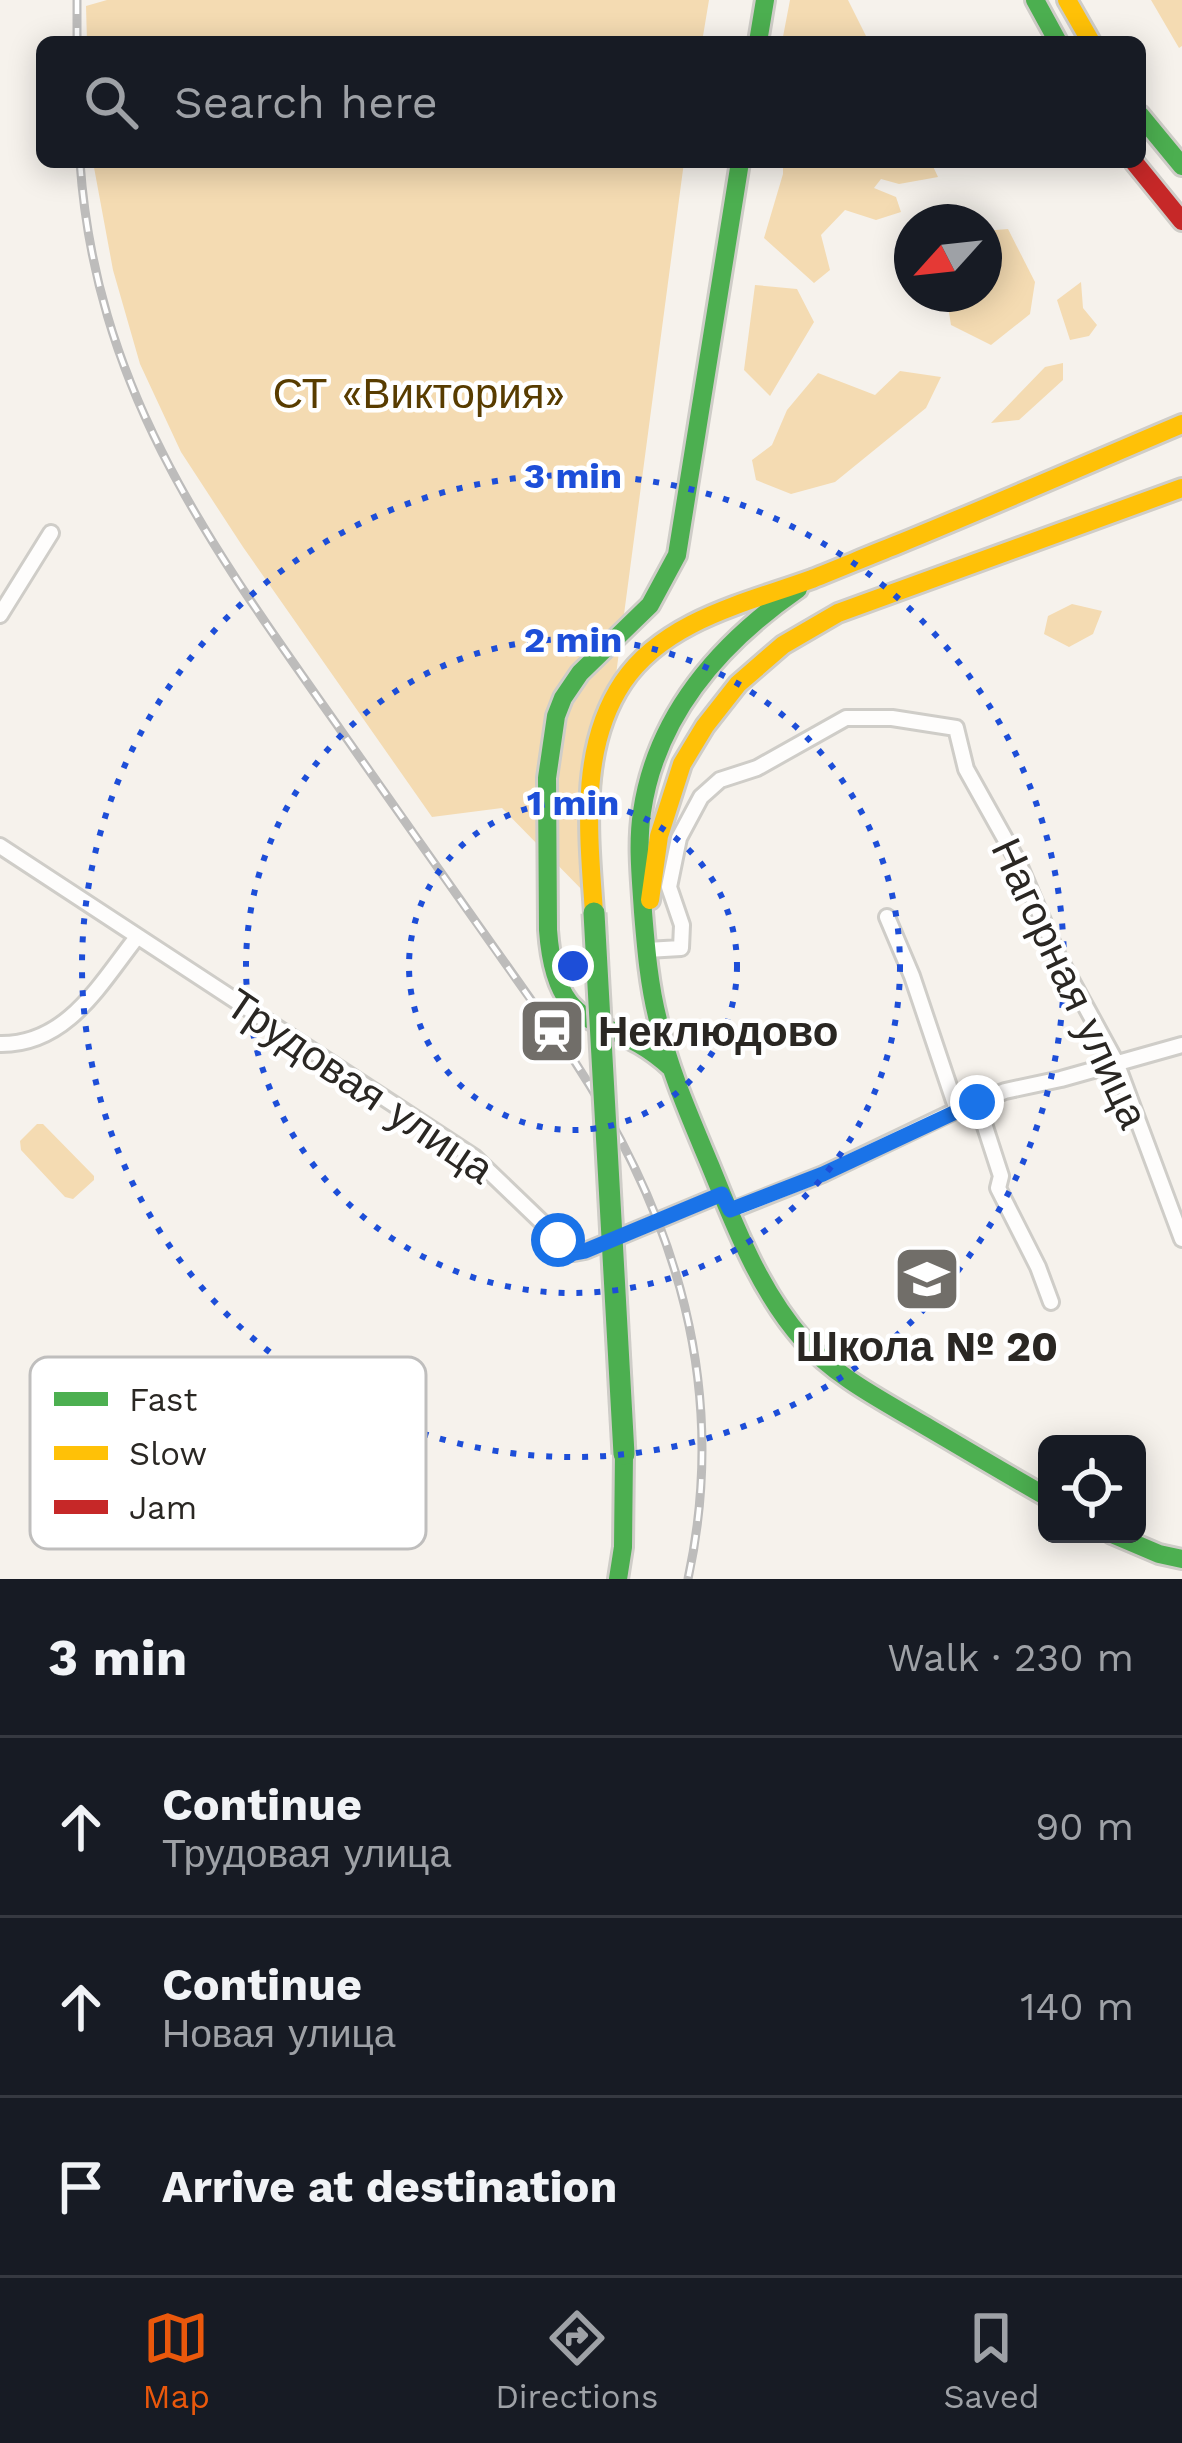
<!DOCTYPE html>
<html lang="en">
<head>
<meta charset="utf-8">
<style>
  :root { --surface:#171b24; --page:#20242c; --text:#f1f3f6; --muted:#9ea1a6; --line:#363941; --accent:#ea580c }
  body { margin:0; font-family:"Work Sans",sans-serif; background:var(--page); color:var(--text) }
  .controls { position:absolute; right:36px; bottom:36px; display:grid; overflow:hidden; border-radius:18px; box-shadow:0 6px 30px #0003 }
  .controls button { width:108px; height:108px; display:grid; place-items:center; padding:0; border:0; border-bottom:3px solid var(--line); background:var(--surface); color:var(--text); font:60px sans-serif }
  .compass { position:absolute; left:894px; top:204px; width:108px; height:108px; border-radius:50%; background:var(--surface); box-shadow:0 6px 30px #0003; rotate:243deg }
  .stop { position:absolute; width:36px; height:36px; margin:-27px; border:9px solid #1a73e8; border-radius:50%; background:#fff }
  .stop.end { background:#1a73e8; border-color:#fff; box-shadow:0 3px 12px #0008 }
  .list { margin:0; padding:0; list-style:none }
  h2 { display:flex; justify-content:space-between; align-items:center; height:156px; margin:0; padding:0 48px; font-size:51px }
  h2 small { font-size:39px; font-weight:400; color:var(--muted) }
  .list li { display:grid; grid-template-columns:78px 1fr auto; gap:36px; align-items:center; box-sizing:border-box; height:180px; padding:0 48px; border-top:3px solid var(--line) }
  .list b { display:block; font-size:45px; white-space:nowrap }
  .list p { margin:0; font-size:39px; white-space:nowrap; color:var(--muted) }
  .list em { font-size:39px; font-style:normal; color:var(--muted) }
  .icon { flex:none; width:66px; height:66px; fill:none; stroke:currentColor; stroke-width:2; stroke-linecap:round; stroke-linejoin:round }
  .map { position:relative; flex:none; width:1182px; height:1579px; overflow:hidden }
  .search { position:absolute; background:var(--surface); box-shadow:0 6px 30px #0003; left:36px; right:36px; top:36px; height:132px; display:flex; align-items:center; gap:30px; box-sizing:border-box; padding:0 42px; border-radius:18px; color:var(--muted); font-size:45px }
  .sheet { height:696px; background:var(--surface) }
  nav { display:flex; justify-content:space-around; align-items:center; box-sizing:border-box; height:168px; border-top:3px solid var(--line); background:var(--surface); font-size:33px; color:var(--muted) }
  nav a { display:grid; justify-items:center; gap:6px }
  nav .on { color:var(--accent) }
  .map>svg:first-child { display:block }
</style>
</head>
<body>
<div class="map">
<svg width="1182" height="1579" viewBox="0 0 1182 1579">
  <rect width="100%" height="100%" fill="#f6f2ec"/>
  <path fill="#f4dbb2" d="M107,0h602l-7,42h-615l-1,-36z
    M790,0h58l21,42h-87z
    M1151,0h31v46l-3,2z
    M93,162h591l-76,573 -19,162 -87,-89 -70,9 -189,-270 -62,-95 -41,-88 -27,-94z
    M783,162h148l7,15 -39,7 -18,-5 -7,9 22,9 5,15 -25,8 -31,-10 -24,25 9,35 -16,13 -50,-45 19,-64z
    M1008,229l27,53 -5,32 -39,31 -40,-20 -5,-31h38v-63z
    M1081,282l2,26 14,17 -8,11 -19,4 -13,-40z
    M755,285l42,4 17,33 -44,74 -26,-26z
    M1063,363v17l-44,40 -28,3 54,-56z
    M900,371l41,6 -15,31 -91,74 -44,12 -35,-14 -4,-20 20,-15 15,-35 31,-37 57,22z
    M1072,604l30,7 -9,23 -24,13 -25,-13 4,-18z
    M37,1124h6l51,52v4l-21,19 -8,-2 -44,-47 -1,-9z"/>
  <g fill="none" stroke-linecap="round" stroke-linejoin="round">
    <g stroke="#cfcdc8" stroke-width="20">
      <path id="street" d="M0,615l51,-82
        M0,846l474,311 100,96 11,-2 137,-57
        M887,917l25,59 45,134
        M647,950l34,-2 1,-23 -13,-38 10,-49 22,-41 19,-17 37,-12 89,-50h46l64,10 10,41 52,93 40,94 58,106 66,177
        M0,1044c67,1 100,-60 137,-107
        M977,1102l24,74 -3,12 40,79 13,35
        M730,1211l93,-37 134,-64 48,-19 56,-12 121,-34"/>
    </g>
    <g stroke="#cfcdc8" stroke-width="24">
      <path id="fast" d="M1035,0l23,42
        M758,42l7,-42
        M1140,115l42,51
        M798,589c-78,54 -142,126 -156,223 -5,33 -1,67 1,100 3,36 6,73 15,108 11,50 32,97 52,145 25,61 49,125 93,175 33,37 77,59 119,84 41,24 83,49 125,73
        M670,1067c-61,-57 -114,-25 -122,-137l-1,-152 9,-62 7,-18 17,-25 70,-68 27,-50 63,-393
        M1112,1534l47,20 23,5
        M618,1579l5,-32 1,-93"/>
    </g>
    <g stroke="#cfcdc8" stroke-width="24">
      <path id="slow" d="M1067,0l24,42
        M650,900l9,-64 23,-72 23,-38 33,-42 45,-39 55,-32 344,-125
        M594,913c-5,-76 -16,-164 29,-231 42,-62 123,-79 189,-103 28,-11 56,-23 84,-34 96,-39 191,-81 286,-121"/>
    </g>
    <g stroke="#cfcdc8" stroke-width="24">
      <path id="jam" d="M1134,162l48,59"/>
    </g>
    <use href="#street" stroke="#fefdfc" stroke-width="14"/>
    <use href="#fast" stroke="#4caf50" stroke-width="18"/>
    <use href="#slow" stroke="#ffc107" stroke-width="18"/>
    <use href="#jam" stroke="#c62828" stroke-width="18"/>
    <g stroke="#bdbcbb" stroke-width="9">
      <path id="rail" d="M77,0v42
        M80,162c16,232 134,388 262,570 77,109 153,218 231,327 104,159 156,329 115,520"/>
    </g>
    <use href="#rail" stroke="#fff" stroke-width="4.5" stroke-dasharray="14" stroke-linecap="butt"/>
    <g stroke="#cfcdc8" stroke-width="27" stroke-linecap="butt">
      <path id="fast-bridge" d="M594,913l30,541"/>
    </g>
    <use href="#fast-bridge" stroke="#4caf50" stroke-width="21"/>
  </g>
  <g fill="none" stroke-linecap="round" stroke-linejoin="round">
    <path stroke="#1a73e8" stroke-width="15" d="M558,1240l16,13 11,-2 137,-57 8,16 93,-36 154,-72"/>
  </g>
  <g fill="none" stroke="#1d4ed8" stroke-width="6" stroke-dasharray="6 12">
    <circle cx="573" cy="966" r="164"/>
    <circle cx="573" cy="966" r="327"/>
    <circle cx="573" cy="966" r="491"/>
  </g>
  <defs>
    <g id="station-square" transform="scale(3.45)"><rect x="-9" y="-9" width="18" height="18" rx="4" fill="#716e69" stroke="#fff"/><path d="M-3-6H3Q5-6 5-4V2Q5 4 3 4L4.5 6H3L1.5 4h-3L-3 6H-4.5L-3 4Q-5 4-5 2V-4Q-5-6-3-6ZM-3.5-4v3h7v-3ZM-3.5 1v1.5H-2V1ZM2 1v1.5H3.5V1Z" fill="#fff"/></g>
    <g id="school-square" transform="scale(3.45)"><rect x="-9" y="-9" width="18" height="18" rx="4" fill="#716e69" stroke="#fff"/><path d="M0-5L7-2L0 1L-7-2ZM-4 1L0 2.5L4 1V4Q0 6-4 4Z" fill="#fff"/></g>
  </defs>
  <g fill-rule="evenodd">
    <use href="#station-square" x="552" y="1031"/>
    <use href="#school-square" x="927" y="1279"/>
  </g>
  <g text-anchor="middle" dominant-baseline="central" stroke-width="9" stroke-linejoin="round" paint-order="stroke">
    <g font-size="42" fill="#583c00" stroke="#fff">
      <text x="419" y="393">СТ «Виктория»</text>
    </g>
    <g font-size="42" fill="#2a2723" stroke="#fff">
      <text transform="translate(1070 983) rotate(65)">Нагорная улица</text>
      <text transform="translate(360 1086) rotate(34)">Трудовая улица</text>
    </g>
    <g font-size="42" font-weight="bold" fill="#2a2723" stroke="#fff" text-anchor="start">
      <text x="598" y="1031">Неклюдово</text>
      <text x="927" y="1346" text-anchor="middle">Школа № 20</text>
    </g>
  </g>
  <rect x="30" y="1357" width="396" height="192" rx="18" fill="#fff" stroke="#bfbebd" stroke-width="3"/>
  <rect x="54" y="1392" width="54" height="14" fill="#4caf50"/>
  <rect x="54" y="1446" width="54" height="14" fill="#ffc107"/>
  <rect x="54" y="1500" width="54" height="14" fill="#c62828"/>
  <g font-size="33" fill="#2a2723">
    <text x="129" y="1411">Fast</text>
    <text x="129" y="1465">Slow</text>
    <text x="129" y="1519">Jam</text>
  </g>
  <circle cx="573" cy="966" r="18" fill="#1d4ed8" stroke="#fff" stroke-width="6"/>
  <g font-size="36" text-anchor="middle" font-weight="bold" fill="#1d4ed8" stroke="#fff" stroke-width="9" stroke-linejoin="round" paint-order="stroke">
    <text x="573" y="488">3 min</text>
    <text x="573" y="652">2 min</text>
    <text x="573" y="815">1 min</text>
  </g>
</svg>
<div class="controls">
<button><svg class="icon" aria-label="locate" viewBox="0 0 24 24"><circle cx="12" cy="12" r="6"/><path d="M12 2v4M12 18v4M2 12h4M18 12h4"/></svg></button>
</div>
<svg class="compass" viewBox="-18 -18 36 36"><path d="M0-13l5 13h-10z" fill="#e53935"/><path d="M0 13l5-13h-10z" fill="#9ea1a6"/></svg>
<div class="stop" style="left:558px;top:1240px"></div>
<div class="stop end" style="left:977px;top:1102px"></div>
<div class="search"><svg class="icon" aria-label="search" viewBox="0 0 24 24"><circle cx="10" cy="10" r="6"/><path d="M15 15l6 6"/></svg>Search here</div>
</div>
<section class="sheet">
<h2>3 min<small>Walk · 230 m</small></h2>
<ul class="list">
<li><svg class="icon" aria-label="ahead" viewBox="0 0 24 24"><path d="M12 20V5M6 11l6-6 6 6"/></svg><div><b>Continue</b><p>Трудовая улица</p></div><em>90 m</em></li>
<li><svg class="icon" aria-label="ahead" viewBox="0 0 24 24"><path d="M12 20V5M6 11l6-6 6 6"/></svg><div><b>Continue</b><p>Новая улица</p></div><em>140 m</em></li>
<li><svg class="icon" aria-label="arrive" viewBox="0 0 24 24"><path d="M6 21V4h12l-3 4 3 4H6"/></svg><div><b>Arrive at destination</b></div></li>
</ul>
</section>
<nav>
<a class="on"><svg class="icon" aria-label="map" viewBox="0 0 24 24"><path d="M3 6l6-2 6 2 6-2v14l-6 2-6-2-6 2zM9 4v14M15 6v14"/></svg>Map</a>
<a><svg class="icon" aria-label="directions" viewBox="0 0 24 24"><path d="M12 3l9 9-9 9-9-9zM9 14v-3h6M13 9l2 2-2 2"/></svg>Directions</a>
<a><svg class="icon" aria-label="saved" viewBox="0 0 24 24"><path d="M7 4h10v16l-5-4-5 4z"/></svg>Saved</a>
</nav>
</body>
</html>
